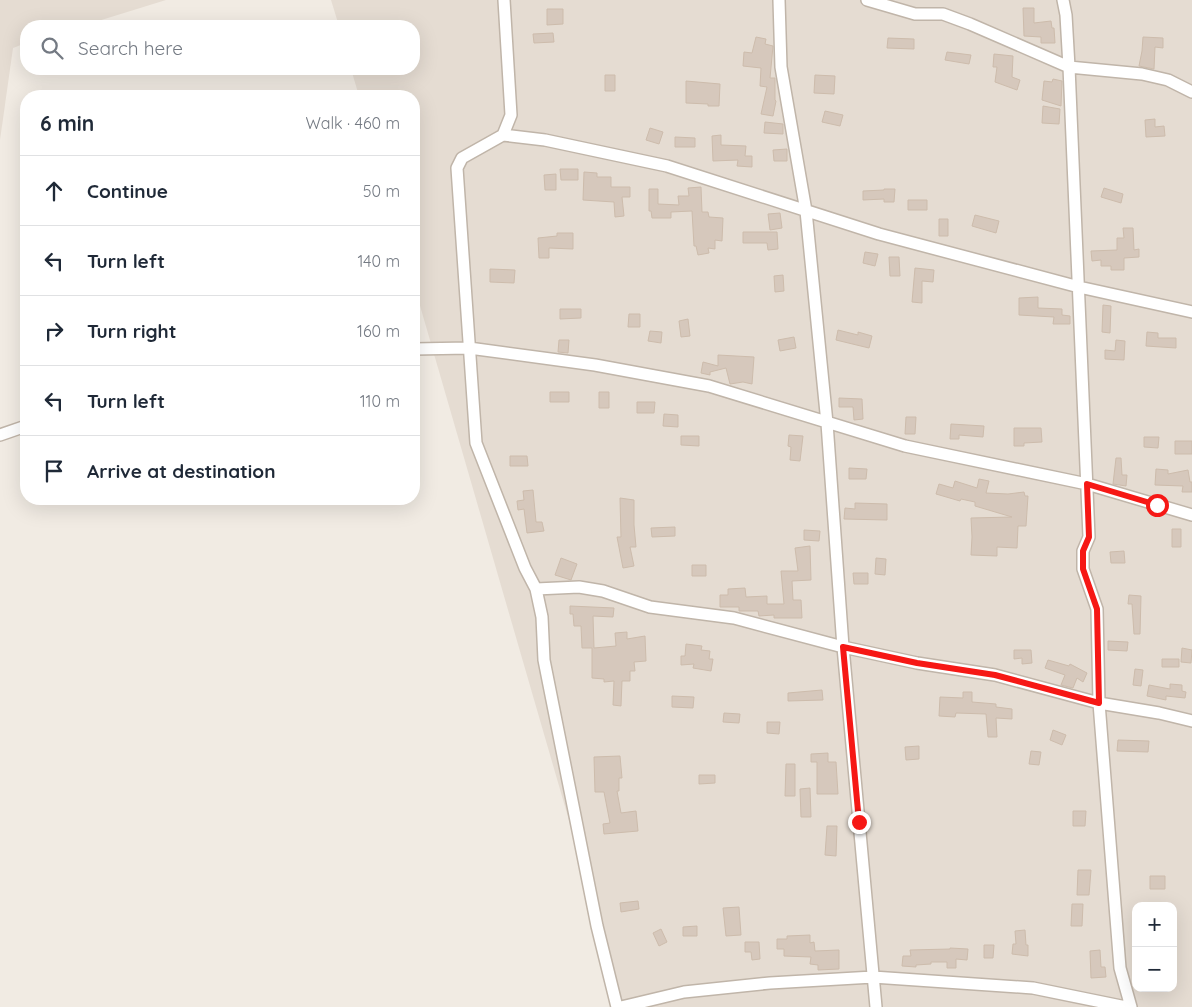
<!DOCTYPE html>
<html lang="en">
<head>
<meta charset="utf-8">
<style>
  :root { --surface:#fff; --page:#f6f6f7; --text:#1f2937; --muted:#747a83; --line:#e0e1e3 }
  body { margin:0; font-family:Quicksand,sans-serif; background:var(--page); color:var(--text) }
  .controls { position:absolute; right:15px; bottom:15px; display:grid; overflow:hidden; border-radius:10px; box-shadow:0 5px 20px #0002 }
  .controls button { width:45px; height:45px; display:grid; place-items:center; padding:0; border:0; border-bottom:1px solid var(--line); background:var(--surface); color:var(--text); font:25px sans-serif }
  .stop { position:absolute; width:15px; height:15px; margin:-11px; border:4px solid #f61815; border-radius:50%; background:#fff }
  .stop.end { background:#f61815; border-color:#fff; box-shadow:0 1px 5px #0008 }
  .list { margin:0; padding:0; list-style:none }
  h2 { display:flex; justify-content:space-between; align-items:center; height:65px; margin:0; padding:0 20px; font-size:21px }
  h2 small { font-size:16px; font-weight:400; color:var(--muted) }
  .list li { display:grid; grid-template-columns:32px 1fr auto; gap:15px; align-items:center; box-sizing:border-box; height:70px; padding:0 20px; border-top:1px solid var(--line) }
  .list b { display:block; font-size:19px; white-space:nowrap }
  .list em { font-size:16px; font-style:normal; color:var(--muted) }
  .icon { flex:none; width:28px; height:28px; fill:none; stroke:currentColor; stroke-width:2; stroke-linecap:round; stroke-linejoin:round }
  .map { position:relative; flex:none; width:1192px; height:1007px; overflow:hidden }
  .search { position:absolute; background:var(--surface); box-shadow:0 5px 20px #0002; left:20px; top:20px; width:400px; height:55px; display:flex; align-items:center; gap:12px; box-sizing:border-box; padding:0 18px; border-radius:20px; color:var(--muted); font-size:19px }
  .panel { position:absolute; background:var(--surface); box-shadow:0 5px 20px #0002; left:20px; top:90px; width:400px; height:415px; border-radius:20px }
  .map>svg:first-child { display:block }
</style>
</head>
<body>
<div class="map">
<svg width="1192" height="1007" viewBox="0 0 1192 1007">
  <rect width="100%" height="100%" fill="#f1ebe3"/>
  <path fill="#e5dcd2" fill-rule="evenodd" d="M0,0h166l-84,26h-56v17l-13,5 -13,92z
    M331,0h861v1007h-569l-209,-722v-189h-55l-8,-27h63v-43h-75zM1136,906h37v82h-37z"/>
  <path fill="#d6c8bc" stroke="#cdbcac" d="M1023,8h11v15l17,-2 1,7h2l1,15h-14v-6l-17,-1z
    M547,9h16v15l-16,1z
    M553,33l1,9 -20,1 -1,-9z
    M756,37l10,2 -1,5 8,2 -3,32h5v22l1,1 -3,15 -12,-2 6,-27 -7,-1 1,-18 -18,-2 1,-14 8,1z
    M1143,37l20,1v10l-8,-1 -1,22 -15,-3 3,-15z
    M888,38l26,1v10l-27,-1z
    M947,52l24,3 -2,9 -24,-4z
    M994,54l19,2 -1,21 8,3 -3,10 -22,-8 2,-15h-4z
    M605,75h10v16h-10z
    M815,75l20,1 -1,18 -20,-1z
    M1053,79l9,2 -1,25 -19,-6 2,-19 8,1z
    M686,81l34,3 -1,22h-11v-2l-22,-1z
    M1043,106l17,3 -1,15 -17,-1z
    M825,111l18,4 -3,11 -18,-4z
    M1155,119v8l9,-1 1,10 -19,1 -1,-17z
    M765,122l18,2v10l-19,-1z
    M650,128l13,4 -4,12 -13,-4z
    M721,135v10l25,1 -1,10h7v11l-15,-1 1,-6 -25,1 -1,-25z
    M675,137l20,1v9h-20z
    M787,149v12h-13l-1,-11z
    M560,169h18v11h-17z
    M584,172l13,1v4h14v10h19v10h-8l2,19 -9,1 -1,-15 -31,-2z
    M556,174v16h-11l-1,-15z
    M701,187l1,25h6l1,5 14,1 -1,23 -7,-1v9l-7,-1 1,5 -11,2 -2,-9h-2l-2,-35 -21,1v6h-19l-1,-7h-2v-22h9v15l21,1 -1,-9h11l-1,-8z
    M1104,188l19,6 -2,9 -20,-6z
    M884,189h11l-1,13h-10v-3l-21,1v-9l21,-1z
    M908,200h19v10h-19z
    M780,213l2,15 -12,2 -2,-16z
    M975,215l24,6 -3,12 -24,-7z
    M939,219h9v17h-9z
    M1123,228h10l1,22 5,-1v8l-15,1v12h-13v-4h-10v-6l-9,1 -1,-10 26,-1v-12h7z
    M743,232h34l1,17 -10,1 -1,-7h-24z
    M557,233h16v16l-24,-1v10h-10l-1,-20 19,-2z
    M865,252l13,2 -3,12 -12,-3z
    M889,257h10l1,19h-10z
    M915,268l19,2 -1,12 -11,-1v22l-10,-1z
    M490,269l25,1 -1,13 -24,-1z
    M783,275l1,16 -9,1 -1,-16z
    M1038,297v11l24,1v6l8,1v8h-17l1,-7 -35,-2v-17z
    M1103,305l8,1 -1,27 -8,-1z
    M560,309h21v9l-21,1z
    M629,314h11v13h-12z
    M688,319l2,17 -9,1 -2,-16z
    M838,330l20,5v-3l14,4 -3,12 -33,-8z
    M650,331l12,1 -1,11 -13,-2z
    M1147,332l11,1v5h18v10l-30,-2z
    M794,337l2,11 -16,3 -2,-11z
    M559,340h10l-1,13 -10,-1z
    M1116,340l9,1 -1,19 -19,-1v-9l10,1z
    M718,355l36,2 -2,27 -9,-2 -13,2 -4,-16 -16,4v3l-9,-2 2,-11 15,4z
    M550,392h19v10h-19z
    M599,392h10v16h-10z
    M839,398l23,1 1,20 -9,1 -1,-13h-14z
    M637,402h18l-1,11h-17z
    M664,414l14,1v12l-15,-1z
    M906,417h10l-1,17h-10z
    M951,424l33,2 -1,11 -24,-2v4h-9z
    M1014,428h27l1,14 -18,1v3h-10z
    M789,435l14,1 -3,25 -10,-1 1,-13 -3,-1z
    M681,436h18v10l-18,-1z
    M1144,437h15l-1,11 -14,-1z
    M1175,441h17v13h-17z
    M510,456h17l1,10h-18z
    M1116,458h5l1,17h5l-1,11 -13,-2z
    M849,468l18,1 -1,10h-17z
    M1156,469l12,1v4l20,-4 2,12h2v10h-10l1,-6 -28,-1z
    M979,479l10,2 -3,12 22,1 16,-2 1,4h3l-2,30h-8l-1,22 -20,-1v9l-26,-1 1,-18 -1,-19 41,-1 -37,-11v-4l-14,-3 -1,2 -24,-7 3,-10 14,4 2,-7 22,7z
    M533,490l3,32h6l2,9 -17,2 -3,-24 -6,1 -1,-9 7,-1 -1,-9z
    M620,498l14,2v25l2,22h-6l4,19 -11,2 -6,-31h4z
    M855,503l32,1v16l-43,-1 1,-11 10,1z
    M675,527v9l-23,1 -1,-9z
    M1172,529h9v18h-9z
    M804,530l16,1 -1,10 -15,-1z
    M810,546l1,34 -19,1 1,19h8l1,18h-28v-3l-15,1 -1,-5h-19v-4h-19v-12h8v-6l17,-1 1,9 21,-1v8h17l-3,-33h17l-3,-23z
    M1124,551l1,12h-14l-1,-11z
    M561,558l16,6 -6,16 -16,-5z
    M876,558l10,1 -1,16 -10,-1z
    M692,565h14v11h-14z
    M853,573h15v11h-14z
    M1129,595l12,1 -1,38h-6l-2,-30h-4z
    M570,606l44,2 -1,9 -20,-1 1,32 22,-2 -1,-13 12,-1v7l18,-3 1,25 -12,1 1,9h-5v10h-8l-1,25 -8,-1 1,-24 -10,1v-3l-12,-1v-30h-10l-1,-22h-7l-1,-12h-3z
    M1108,641l20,1 -1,9 -19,-1z
    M686,644l16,2 -1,4 9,1 -1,8h4l-2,12 -18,-3 1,-4 -13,1v-9h4z
    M1182,648l10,2 -1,13 -10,-1z
    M1014,650h17l1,13 -10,1v-6l-8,1z
    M1162,659h17v8h-17z
    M1048,660l21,6 1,-2 17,9 -4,9 -6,-4 -4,10 -12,-3 4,-10 -20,-7z
    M1135,669l8,1 -2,16 -8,-1z
    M1170,684l12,1v6l4,1 -1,6 -19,-2v4l-19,-4 2,-11 21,4z
    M822,690l1,10 -35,1v-8z
    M963,692h9v10l24,2v3l16,2v10l-16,-1 1,19h-9l-2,-23 -30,-1 -1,4 -16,-1 1,-19 23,1z
    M672,696l22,1 -1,11 -21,-1z
    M724,713l16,1 -1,9 -16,-1z
    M767,722h13l-1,12 -12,-1z
    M1053,730l13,5 -4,10 -12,-5z
    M1118,740l31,1 -1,11 -31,-1z
    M919,746v13l-13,1 -1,-13z
    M1031,751l10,1 -2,13 -10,-1z
    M828,753v9h8l2,32h-21v-32h-6v-8z
    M620,756l2,22h-3v13h-2l4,22 15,-2 2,20 -34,3 -1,-10 7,-1 -6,-31h-9l-1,-35z
    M786,764h9v32h-10z
    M699,775h16v8l-16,1z
    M810,788l1,29h-10l-1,-28z
    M1073,811h13l-1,15h-12z
    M827,826h10l-1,30 -11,-1z
    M1078,870h13l-2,25h-12z
    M1150,876h15v13h-15z
    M638,901l1,8 -18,3 -1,-9z
    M1072,904h11l-1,22h-11z
    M739,907l2,28 -15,1 -3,-28z
    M697,926v10h-14v-9z
    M661,929l6,13 -8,4 -6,-13z
    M1025,930l1,15h2v11l-16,-2 1,-10h3l-1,-13z
    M810,935v8l4,-1 1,9 24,-1v19l-21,1v-5l-8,-1 1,-7 -27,-1v-7h-7v-10h10v-3z
    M745,942h14l1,17 -8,1 -1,-8h-6z
    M984,945h10l-1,13h-9z
    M950,948l18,1 -1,11 -11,-1v9h-9v-6h-16v2l-15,1v2l-14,-1 1,-10h8l-1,-6 40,-1z
    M1100,950l1,17h4l1,10 -15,1 -1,-27z"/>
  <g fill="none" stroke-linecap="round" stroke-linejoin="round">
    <g stroke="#c0b5a9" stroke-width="14">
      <path id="street" d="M779,0l2,67 25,144 21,212 16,224 33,360
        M867,0l48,14h28l27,10 99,43 73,7 26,6 24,12
        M1063,0l3,15 3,52 20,470 -6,14v18l14,40 2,94 21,265 11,39
        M503,135l8,-20 -7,-115
        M414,349l55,-1 126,17 114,21 196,60 182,38 105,31
        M0,435l26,-9
        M536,589l43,-2 24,4 47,16 84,11 109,29 74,16 78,12 104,28 60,10 33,8
        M617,1007l-20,-81 -53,-266 -2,-43 -6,-28 -11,-21 -49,-125 -19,-275 5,-10 41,-23 42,5 122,26 212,68 200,53 113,25
        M621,1007l63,-15 86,-9 103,-6 160,11 93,19"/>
    </g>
    <use href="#street" stroke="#fff" stroke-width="11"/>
  </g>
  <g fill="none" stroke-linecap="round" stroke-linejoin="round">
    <path stroke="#f61815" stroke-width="6" d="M859,822l-16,-175 74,16 78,12 104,28 -2,-94 -14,-40v-18l6,-14 -2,-53 70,21"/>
  </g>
</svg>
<div class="controls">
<button>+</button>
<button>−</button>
</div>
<div class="stop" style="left:1157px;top:505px"></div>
<div class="stop end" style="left:859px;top:822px"></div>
<div class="search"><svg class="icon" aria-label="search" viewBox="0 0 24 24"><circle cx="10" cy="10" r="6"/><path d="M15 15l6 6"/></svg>Search here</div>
<section class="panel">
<h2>6 min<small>Walk · 460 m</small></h2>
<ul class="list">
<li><svg class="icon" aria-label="ahead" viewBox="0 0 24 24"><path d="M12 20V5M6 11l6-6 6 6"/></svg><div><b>Continue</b></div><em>50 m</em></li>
<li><svg class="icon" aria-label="left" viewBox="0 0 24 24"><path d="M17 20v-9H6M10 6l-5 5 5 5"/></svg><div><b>Turn left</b></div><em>140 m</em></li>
<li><svg class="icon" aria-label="right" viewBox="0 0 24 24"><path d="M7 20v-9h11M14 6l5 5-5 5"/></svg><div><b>Turn right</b></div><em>160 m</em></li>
<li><svg class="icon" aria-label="left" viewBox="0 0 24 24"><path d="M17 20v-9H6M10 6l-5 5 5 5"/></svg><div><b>Turn left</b></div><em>110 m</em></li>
<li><svg class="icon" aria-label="arrive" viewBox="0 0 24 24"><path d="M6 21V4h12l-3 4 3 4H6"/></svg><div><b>Arrive at destination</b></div></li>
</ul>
</section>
</div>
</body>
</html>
